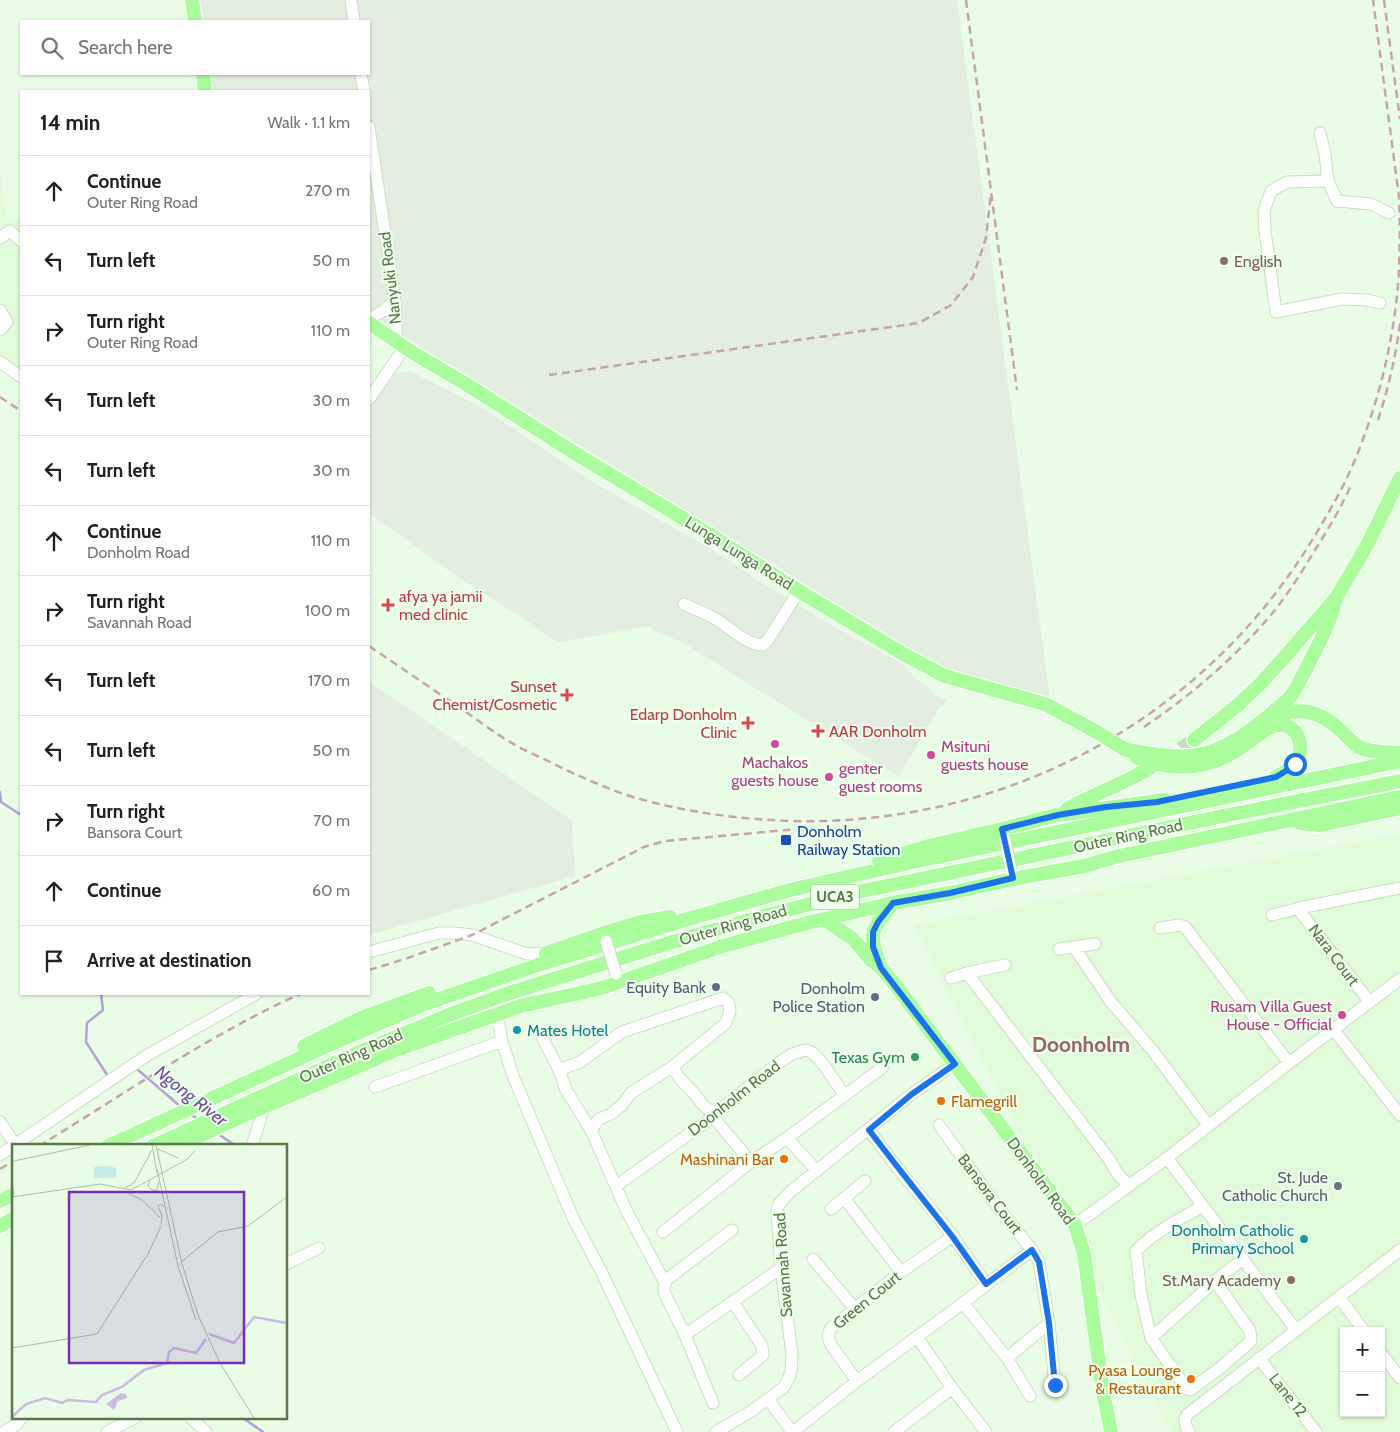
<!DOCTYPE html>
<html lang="en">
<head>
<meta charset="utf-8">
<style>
  :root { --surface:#fff; --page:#f6f6f6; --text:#202124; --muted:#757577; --line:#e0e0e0 }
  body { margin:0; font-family:Cabin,sans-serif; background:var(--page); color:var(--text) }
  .controls { position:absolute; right:15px; bottom:15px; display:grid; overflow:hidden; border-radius:0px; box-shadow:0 1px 4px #0004 }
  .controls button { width:45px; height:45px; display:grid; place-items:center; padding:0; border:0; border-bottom:1px solid var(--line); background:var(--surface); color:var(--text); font:25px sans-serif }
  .stop { position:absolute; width:15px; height:15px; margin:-11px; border:4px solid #1a73e8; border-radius:50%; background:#fff }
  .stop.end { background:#1a73e8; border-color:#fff; box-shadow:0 1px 5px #0008 }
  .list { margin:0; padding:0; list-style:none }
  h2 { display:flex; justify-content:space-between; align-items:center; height:65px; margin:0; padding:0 20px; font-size:21px }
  h2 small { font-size:16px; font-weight:400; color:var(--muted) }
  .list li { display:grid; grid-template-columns:32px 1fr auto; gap:15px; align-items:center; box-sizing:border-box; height:70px; padding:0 20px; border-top:1px solid var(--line) }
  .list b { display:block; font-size:19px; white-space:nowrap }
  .list p { margin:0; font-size:16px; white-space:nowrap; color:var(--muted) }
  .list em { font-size:16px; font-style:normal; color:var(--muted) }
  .icon { flex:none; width:28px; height:28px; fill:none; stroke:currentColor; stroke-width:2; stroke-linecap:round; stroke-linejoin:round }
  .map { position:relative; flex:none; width:1400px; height:1432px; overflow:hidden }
  .search { position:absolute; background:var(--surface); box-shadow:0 1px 4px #0004; left:20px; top:20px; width:350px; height:55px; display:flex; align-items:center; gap:12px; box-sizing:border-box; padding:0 18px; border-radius:0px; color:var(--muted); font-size:19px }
  .panel { position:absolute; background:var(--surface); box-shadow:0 1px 4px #0004; left:20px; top:90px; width:350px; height:905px; border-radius:0px }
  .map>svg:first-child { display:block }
</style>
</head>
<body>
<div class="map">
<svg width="1400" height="1432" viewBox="0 0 1400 1432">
  <rect width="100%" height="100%" fill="#e9fde6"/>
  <path fill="#e0fada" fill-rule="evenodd" d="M1,175l6,46 14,-2v152l-21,-15v-180z
    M1400,834v598h-229l-257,-507zM1344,1331h37v82h-37z"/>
  <path fill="#e3ede0" d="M197,0h760l93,699 -39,-9 -60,-16 -582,-359v-224h-160l-2,-17h162v-53h-169z
    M410,371l73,37 110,74 122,69 47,32 64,39 77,42 13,15 13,8 5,8 12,4v4l-6,3 -41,71 -178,-110 -5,-4 -16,-9 -1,-1 -13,-9 -34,-14 -1,-4 -93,16 -8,-4 -18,-14 -76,-48 -87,-63v-111l22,-28z
    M369,682l203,138 3,56 -206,59z"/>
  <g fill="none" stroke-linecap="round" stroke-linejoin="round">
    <path stroke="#b6a0d9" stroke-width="2.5" d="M0,792l1,10 20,13
      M101,994l2,16 -16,13 -1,19 23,36
      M133,1071l4,-2 44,38
      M189,1113l10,7
      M218,1134l18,12
      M243,1418l20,14"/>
    <path stroke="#c6dcbf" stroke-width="14" stroke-dasharray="14 7" stroke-linecap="butt" d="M1163,760l31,-20"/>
    <g stroke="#c8e0be" stroke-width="13">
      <path id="minor" d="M351,0l3,21
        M361,74l3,17
        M369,127l26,173 1,21v19
        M1320,133l5,21 3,27 9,20 34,3 18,9
        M1328,181l-41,1 -16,9 -7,20 1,20 11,81 66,-13 24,1 14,3
        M0,238l10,-7 11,10
        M0,310l7,12 -7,8
        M369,319l16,-9 10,-10
        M0,362l21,15
        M369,399l36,-52
        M684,604c10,5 21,9 30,14 16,9 30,26 49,27l5,-5 31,-49
        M1298,909l71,92
        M1272,915l32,-8 96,-19
        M1160,928l19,-3 6,2 104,136
        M1074,947l37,55 42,49 55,74
        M1059,949l36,-5
        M369,952l70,-19h15l18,2 55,19 19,-1
        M967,973l142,186 8,14 12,13
        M951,978l16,-5 38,-8
        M497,1014l5,27 11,35 60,142 28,53 76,161
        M1334,1030l66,85
        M542,1037l18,35
        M672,1067l9,13 12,12 10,13 6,5 8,2
        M375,1087l127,-46
        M713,1117l38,45
        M0,1122l15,22
        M939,1125l55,77 38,48 7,12 10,61 6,62
        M591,1130l8,-11 12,-5 11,-9 9,-12 41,-26 54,-44 4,-12 -2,-9 -5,-4 -101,34 -42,30 -16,6 -4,4 6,18 25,40 36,82 38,71
        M869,1130l26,35 58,71 33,48
        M787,1138l96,-71
        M252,1146l12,-39
        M0,1155l146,-99 110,-62
        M1167,1158l129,172
        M616,1186l97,-69 4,-5 60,-48 15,-10 13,-4 6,2 7,6 8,10 18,27
        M844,1198l57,74
        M1203,1206c-23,13 -48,25 -67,45l5,44 10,43 36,51 3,1 30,-22 31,-27 -1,-10 -35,-50
        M831,1209l34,-28
        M1075,1225l92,-67 122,-95 111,-84
        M732,1230l-66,50 -2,8v4l21,43 96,-67
        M663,1232l88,-70 36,-24 30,33
        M813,1259l42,50
        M286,1264l33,-16
        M1339,1297l25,34
        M733,1302l29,44 1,9 -24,20
        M963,1303l44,55 23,38
        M685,1335l28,68
        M917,1337l35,51 34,44
        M1151,1338l64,-57 28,-22
        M1381,1353l19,25
        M1007,1358l42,-35
        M1259,1358l57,74
        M857,1381l-26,-36c-3,-7 -4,-12 1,-18l69,-55 52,-36
        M768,1399l24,33
        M191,1418l15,14
        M4,1432l13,-8 4,-6
        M107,1432l28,-14
        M716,1432l34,-20 33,-24 5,-8 3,-9 1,-17 -11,-86 -4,-58 2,-6 11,-12 122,-98 43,-30
        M793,1432l64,-51 106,-78 69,-53
        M894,1432l58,-44
        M1189,1432c-4,-6 -6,-12 -1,-18l212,-164"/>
    </g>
    <g stroke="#fff" stroke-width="16">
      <path id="major" d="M192,0l3,21
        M203,74l2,17
        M369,323l46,31 51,30 115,73 120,72 98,62 106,64 40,21 100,28 52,28
        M1272,715c28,-7 46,-6 68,15 7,6 13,14 21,18 12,5 26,4 39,5
        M1194,740l45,-36 25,-24 25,-28 47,-54 30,-51 34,-69
        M1126,750c24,3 52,10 76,4 27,-6 48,-23 69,-40 6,-6 14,-11 20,-18 6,-8 10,-18 15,-27 11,-21 22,-42 29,-66
        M1137,758c27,10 59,13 86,0 9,-4 18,-10 26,-16 9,-6 18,-16 29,-17 20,-2 27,21 19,36 -5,7 -14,12 -21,16
        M1067,809c27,-15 56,-25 83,-41
        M1300,823l20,2 80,-17
        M879,861l50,-15 73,-17 55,-14 108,-15
        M824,919l29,20 18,21 10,8 16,19 178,238 9,29 19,138 8,40
        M546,953l58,-20 37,-11 29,-5
        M880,965c-13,-35 -8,-34 13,-62
        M304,1046l57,-28 68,-25
        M108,1146l212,-97 102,-44 116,-40 150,-46 102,-29 132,-30 478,-99
        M153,1146l197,-90 104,-43 52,-19 150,-47 100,-29 97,-25 375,-78 172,-34
        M178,1146l69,-32 87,-37 59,-26 128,-45 81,-18 121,-42 84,-23 86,-20 57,-10 63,-14 71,-13 35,-10 281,-59
        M0,1201l14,-7
        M0,1226l14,-8"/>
    </g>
    <use href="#minor" stroke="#fff" stroke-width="11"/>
    <use href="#major" stroke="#aafc9d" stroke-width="14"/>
    <path stroke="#c7a3ab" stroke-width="2.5" stroke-dasharray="8 5" stroke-linecap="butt" d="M966,0l51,390
      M1384,0l16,119
      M549,375l370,-52 32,-18 22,-28 13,-39 5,-45
      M0,397l21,14
      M1378,420c10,-31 18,-64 22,-97
      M369,646c30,20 60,41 90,61 16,11 31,23 48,33 12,8 26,14 39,20 28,14 56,27 87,37 51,15 104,22 157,24 214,6 414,-101 524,-284 19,-31 37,-63 49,-98 20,-53 33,-112 36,-170 1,-24 1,-48 0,-72l-26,-197
      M1144,727c49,-33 94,-72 131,-117 15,-19 28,-40 40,-60 14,-22 27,-44 37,-67
      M369,970l36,-11 67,-24 172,-88 21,-6 144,-13
      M39,1146c85,-52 170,-111 261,-152
      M0,1169l14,-8"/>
    <g stroke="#c8e0be" stroke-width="13" stroke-linecap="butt">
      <path id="minor-bridge" d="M1005,840l6,30
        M606,941l10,33"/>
    </g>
    <g stroke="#fff" stroke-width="16" stroke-linecap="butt">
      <path id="major-bridge" d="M1097,732l27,17"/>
    </g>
    <use href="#minor-bridge" stroke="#fff" stroke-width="11"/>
    <use href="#major-bridge" stroke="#aafc9d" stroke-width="14"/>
  </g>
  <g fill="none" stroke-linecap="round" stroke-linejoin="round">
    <path stroke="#1a73e8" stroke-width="6" d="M1055,1385l-6,-62 -7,-43 -3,-18 -7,-12 -46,34 -34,-48 -56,-71 -27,-35 43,-36 43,-30 -74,-96 -8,-21v-15l5,-10 15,-19 57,-10 63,-15 -11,-49 56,-14 48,-8 51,-5 119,-25 13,-8 6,-5"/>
  </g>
  <g fill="#8d6e63" stroke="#efffed" stroke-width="2">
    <circle cx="1224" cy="261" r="5"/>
    <circle cx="1291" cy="1280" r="5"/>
  </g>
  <g fill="#e0444e" stroke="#efffed" stroke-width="2">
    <path d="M385.5 597.5h5v5h5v5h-5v5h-5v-5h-5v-5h5z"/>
    <path d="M564.5 687.5h5v5h5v5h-5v5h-5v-5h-5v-5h5z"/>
    <path d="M745.5 715.5h5v5h5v5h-5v5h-5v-5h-5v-5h5z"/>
    <path d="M815.5 723.5h5v5h5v5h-5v5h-5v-5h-5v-5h5z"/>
  </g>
  <g fill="#d1479c" stroke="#efffed" stroke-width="2">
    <circle cx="775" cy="744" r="5"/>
    <circle cx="931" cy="755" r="5"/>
    <circle cx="829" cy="777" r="5"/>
    <circle cx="1342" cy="1015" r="5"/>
  </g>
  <rect fill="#1a4fb4" stroke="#efffed" stroke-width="2" x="780" y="834" width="12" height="12" rx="2.5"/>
  <g fill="#5c6f8a" stroke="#efffed" stroke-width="2">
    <circle cx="716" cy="987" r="5"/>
    <circle cx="875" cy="997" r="5"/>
  </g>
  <g fill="#0f9aa8" stroke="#efffed" stroke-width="2">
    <circle cx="517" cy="1030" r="5"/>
    <circle cx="1304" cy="1239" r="5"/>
  </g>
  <circle fill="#2e9e5b" stroke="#efffed" stroke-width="2" cx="915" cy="1057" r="5"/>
  <g fill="#e8710a" stroke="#efffed" stroke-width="2">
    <circle cx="941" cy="1101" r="5"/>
    <circle cx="784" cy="1159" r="5"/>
    <circle cx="1191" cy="1379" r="5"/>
  </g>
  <circle fill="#6b7280" stroke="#efffed" stroke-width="2" cx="1338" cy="1186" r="5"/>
  <g text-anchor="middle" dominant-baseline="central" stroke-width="4" stroke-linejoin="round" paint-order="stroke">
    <rect fill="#efffed" stroke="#88a07b" stroke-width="1" x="811" y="884.5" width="48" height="25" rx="4"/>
    <g font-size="15" font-weight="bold" fill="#5c774a">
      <text x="835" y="897">UCA3</text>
    </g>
    <g font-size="16" fill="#785e54" stroke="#efffed" text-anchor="start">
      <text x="1234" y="261">English</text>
      <text x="1281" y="1280" text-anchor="end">St.Mary Academy</text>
    </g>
    <g font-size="16" fill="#5c774a" stroke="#efffed">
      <text transform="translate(390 278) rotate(-97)">Nanyuki Road</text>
      <text transform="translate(739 553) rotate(32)">Lunga Lunga Road</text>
      <text transform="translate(1128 836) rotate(-12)">Outer Ring Road</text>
      <text transform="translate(733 925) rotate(-16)">Outer Ring Road</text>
      <text transform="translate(1334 955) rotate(53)">Nara Court</text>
      <text transform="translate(351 1056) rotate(-24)">Outer Ring Road</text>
      <text transform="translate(734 1098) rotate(-38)">Doonholm Road</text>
      <text transform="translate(1041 1181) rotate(54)">Donholm Road</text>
      <text transform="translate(990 1194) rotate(53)">Bansora Court</text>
      <text transform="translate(783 1265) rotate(-94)">Savannah Road</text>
      <text transform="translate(867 1300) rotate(-39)">Green Court</text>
      <text transform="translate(1288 1395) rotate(52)">Lane 12</text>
    </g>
    <g font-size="16" fill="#be3a42" stroke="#efffed" text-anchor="start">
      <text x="399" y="596">afya ya jamii<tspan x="399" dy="18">med clinic</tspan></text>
      <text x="557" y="686" text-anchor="end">Sunset<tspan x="557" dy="18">Chemist/Cosmetic</tspan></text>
      <text x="737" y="714" text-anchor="end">Edarp Donholm<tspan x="737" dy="18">Clinic</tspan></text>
      <text x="829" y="731">AAR Donholm</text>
    </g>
    <g font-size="16" fill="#b23c85" stroke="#efffed" text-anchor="start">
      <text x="941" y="746">Msituni<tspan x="941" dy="18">guests house</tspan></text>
      <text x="775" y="762" text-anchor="middle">Machakos<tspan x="775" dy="18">guests house</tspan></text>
      <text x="839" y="768">genter<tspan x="839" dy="18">guest rooms</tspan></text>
      <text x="1332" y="1006" text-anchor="end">Rusam Villa Guest<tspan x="1332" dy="18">House - Official</tspan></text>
    </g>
    <g font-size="16" fill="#164399" stroke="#efffed" text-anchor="start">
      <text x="797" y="831">Donholm<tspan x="797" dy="18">Railway Station</tspan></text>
    </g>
    <g font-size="16" fill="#4e5e75" stroke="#efffed" text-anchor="end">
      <text x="706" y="987">Equity Bank</text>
      <text x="865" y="988">Donholm<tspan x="865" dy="18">Police Station</tspan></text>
    </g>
    <g font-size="16" fill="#0d838f" stroke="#efffed" text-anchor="start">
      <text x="527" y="1030">Mates Hotel</text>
      <text x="1294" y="1230" text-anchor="end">Donholm Catholic<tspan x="1294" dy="18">Primary School</tspan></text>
    </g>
    <g font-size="16" fill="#27864d" stroke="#efffed" text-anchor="end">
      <text x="905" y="1057">Texas Gym</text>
    </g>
    <g font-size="16" fill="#c56008" stroke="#efffed" text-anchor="end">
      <text x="951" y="1101" text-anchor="start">Flamegrill</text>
      <text x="774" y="1159">Mashinani Bar</text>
      <text x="1181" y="1370">Pyasa Lounge<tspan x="1181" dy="18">&amp; Restaurant</tspan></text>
    </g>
    <g font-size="16" fill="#5b616d" stroke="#efffed" text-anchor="end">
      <text x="1328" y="1177">St. Jude<tspan x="1328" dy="18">Catholic Church</tspan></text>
    </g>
    <g font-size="18" font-style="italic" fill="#6e4ca0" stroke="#efffed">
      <text transform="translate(191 1096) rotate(38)">Ngong River</text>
    </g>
    <g font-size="21" font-weight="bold" fill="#9a656a" stroke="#efffed">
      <text x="1081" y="1044">Doonholm</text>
    </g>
  </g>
  <g transform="translate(12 1144)">
    <rect width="275" height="275" fill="#e9fde6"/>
    <path d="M99,22l6,3 -1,9h-22v-11z" fill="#c4ebe4"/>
    <path d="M109,249l5,1 1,4 -9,3 -4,9 -8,-6z" fill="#cbbae7"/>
    <path fill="none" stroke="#cbbae7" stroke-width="2.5" d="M197,190l25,9 20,-26 33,6M0,273l14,-13 19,-6 17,5 6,-3 28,2 6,-7 20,-8 22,-17 23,-7 2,-11 5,-4 22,5 10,-14"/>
    <path fill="none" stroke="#a8bf9f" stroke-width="1" d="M140,1l5,28M144,1l26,119 16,51 22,48 34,55M146,5l20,9M2,17l76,-16M145,25l21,97 18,54M0,36l2,17M138,36l-2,6 4,4h5l2,-8M113,44l9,-5 18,-33M113,47l17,9 18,17M0,53l88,-13 31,6 55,-30 9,-9M149,81l1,-9 -4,-10 3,-2 3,3M169,118l37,-30 30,-6 39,-29M0,204l85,-14 52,-82 12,-26"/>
    <path fill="#7b2cbf" fill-opacity="0.15" stroke="#7b2cbf" stroke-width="2.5" d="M57,48h175v171h-175z"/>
    <rect width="275" height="275" fill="none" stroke="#5c774a" stroke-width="2.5"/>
  </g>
</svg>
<div class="controls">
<button>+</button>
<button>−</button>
</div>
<div class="stop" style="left:1295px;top:764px"></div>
<div class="stop end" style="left:1055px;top:1385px"></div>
<div class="search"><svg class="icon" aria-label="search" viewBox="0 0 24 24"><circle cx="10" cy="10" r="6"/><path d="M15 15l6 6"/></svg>Search here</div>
<section class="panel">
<h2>14 min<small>Walk · 1.1 km</small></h2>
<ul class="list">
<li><svg class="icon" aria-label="ahead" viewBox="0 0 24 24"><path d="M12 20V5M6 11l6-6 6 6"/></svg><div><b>Continue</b><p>Outer Ring Road</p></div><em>270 m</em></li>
<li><svg class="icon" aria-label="left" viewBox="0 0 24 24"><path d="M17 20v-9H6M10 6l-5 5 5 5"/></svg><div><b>Turn left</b></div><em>50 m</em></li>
<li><svg class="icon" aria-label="right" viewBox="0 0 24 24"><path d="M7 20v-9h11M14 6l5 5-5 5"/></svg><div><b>Turn right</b><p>Outer Ring Road</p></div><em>110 m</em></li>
<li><svg class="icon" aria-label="left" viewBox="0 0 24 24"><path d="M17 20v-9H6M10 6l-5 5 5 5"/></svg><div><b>Turn left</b></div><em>30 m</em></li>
<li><svg class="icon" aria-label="left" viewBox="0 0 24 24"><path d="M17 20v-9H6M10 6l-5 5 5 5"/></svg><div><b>Turn left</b></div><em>30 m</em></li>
<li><svg class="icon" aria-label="ahead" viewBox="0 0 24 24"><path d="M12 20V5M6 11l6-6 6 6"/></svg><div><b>Continue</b><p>Donholm Road</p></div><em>110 m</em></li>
<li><svg class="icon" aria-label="right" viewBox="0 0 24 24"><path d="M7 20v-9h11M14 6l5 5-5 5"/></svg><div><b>Turn right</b><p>Savannah Road</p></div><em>100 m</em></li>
<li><svg class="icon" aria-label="left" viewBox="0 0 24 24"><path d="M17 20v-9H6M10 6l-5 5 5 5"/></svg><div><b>Turn left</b></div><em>170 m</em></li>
<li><svg class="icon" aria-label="left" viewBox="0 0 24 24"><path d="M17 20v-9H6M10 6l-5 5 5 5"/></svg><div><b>Turn left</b></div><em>50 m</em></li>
<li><svg class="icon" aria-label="right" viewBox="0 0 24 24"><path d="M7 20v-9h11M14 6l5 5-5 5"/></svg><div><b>Turn right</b><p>Bansora Court</p></div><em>70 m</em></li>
<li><svg class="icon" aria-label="ahead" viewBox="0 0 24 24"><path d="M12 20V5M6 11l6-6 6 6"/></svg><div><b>Continue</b></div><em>60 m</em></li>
<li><svg class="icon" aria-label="arrive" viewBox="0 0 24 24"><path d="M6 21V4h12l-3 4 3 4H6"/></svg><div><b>Arrive at destination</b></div></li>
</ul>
</section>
</div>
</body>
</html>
